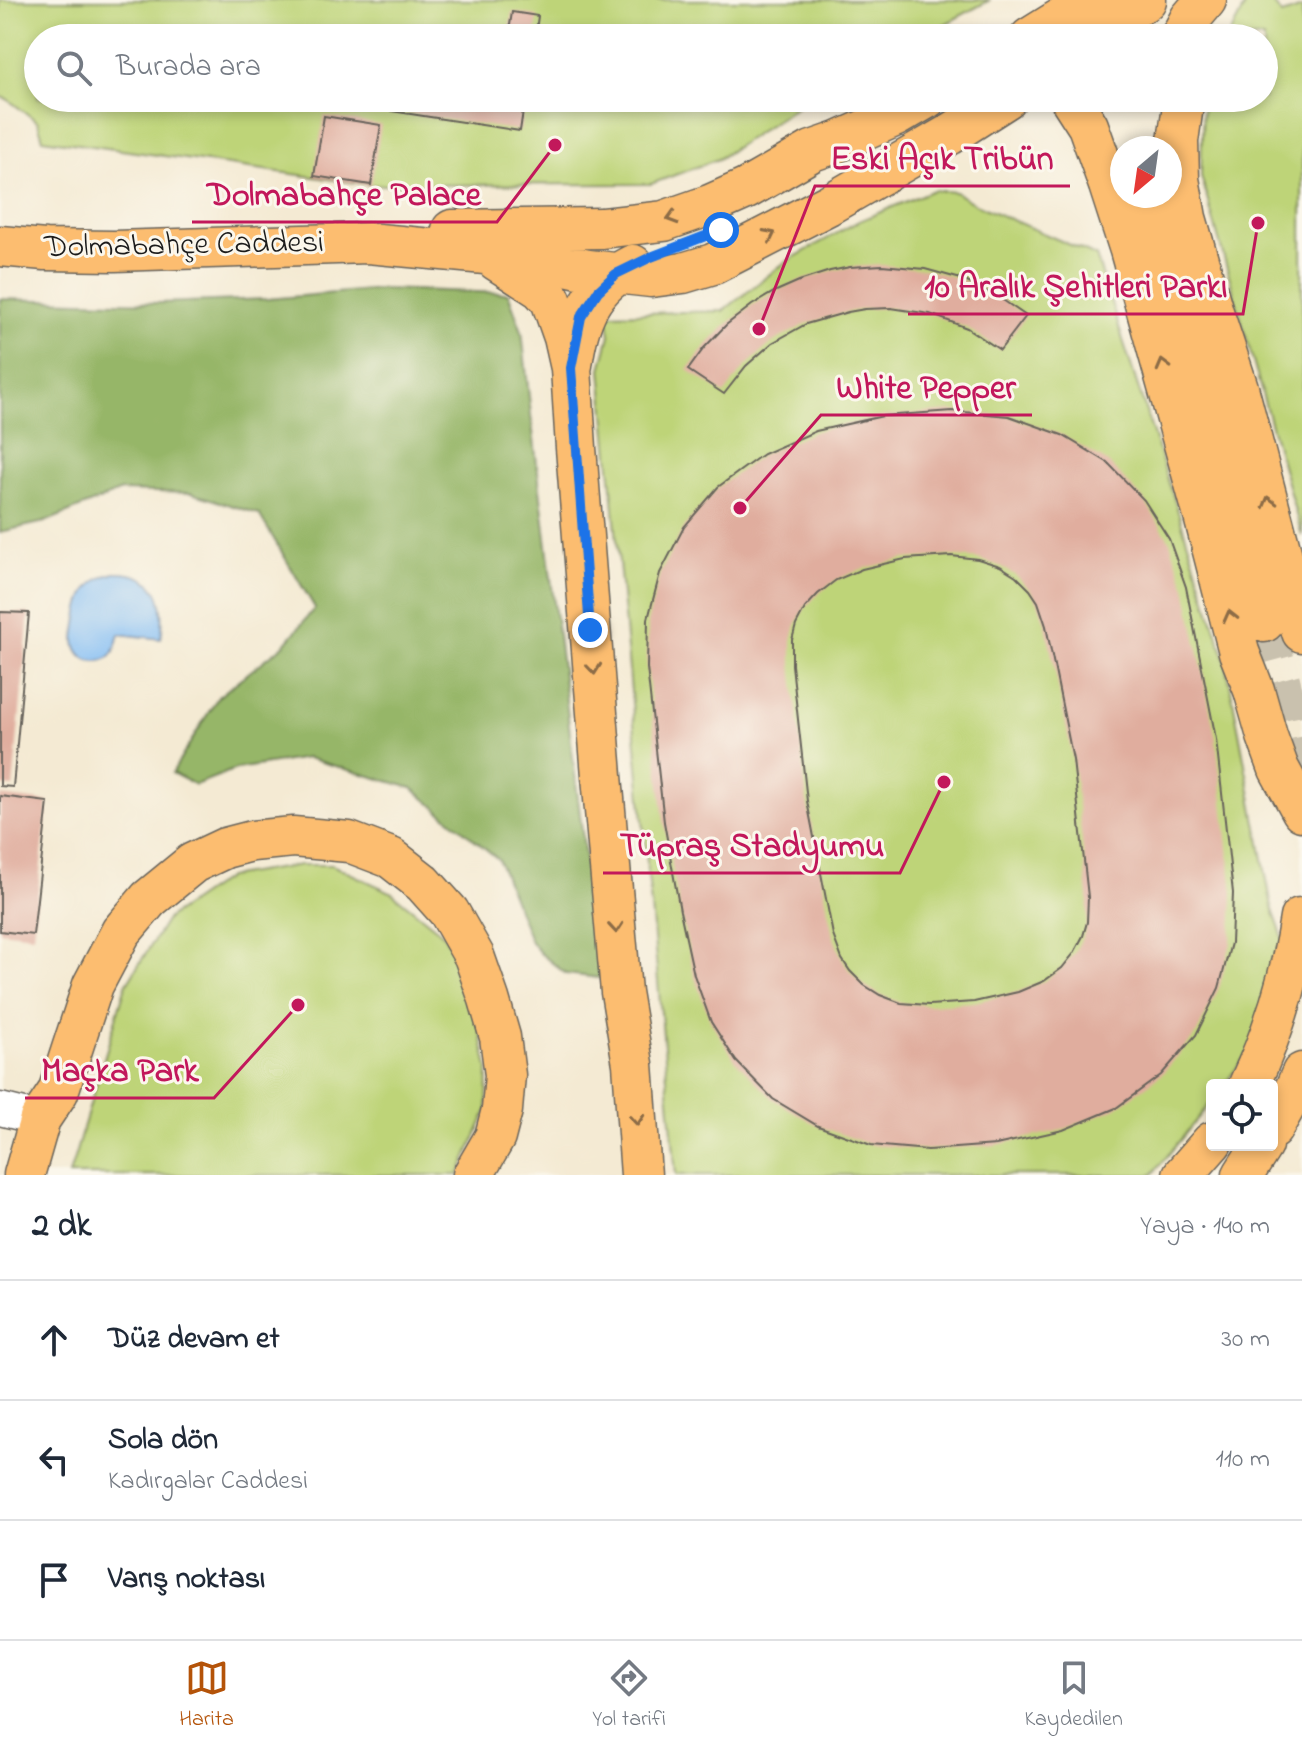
<!DOCTYPE html>
<html lang="tr">
<head>
<meta charset="utf-8">
<style>
  :root { --surface:#fff; --page:#f2f2f3; --text:#1f2937; --muted:#747a83; --line:#e0e1e3; --accent:#b45309 }
  body { margin:0; font-family:"Indie Flower",sans-serif; background:var(--page); color:var(--text) }
  .controls { position:absolute; right:24px; bottom:24px; display:grid; overflow:hidden; border-radius:8px; box-shadow:0 4px 12px #0003 }
  .controls button { width:72px; height:72px; display:grid; place-items:center; padding:0; border:0; border-bottom:2px solid var(--line); background:var(--surface); color:var(--text); font:40px sans-serif }
  .compass { position:absolute; left:1110px; top:136px; width:72px; height:72px; border-radius:50%; background:var(--surface); box-shadow:0 4px 12px #0003; rotate:209deg }
  .stop { position:absolute; width:24px; height:24px; margin:-18px; border:6px solid #1a73e8; border-radius:50%; background:#fff }
  .stop.end { background:#1a73e8; border-color:#fff; box-shadow:0 2px 8px #0008 }
  .list { margin:0; padding:0; list-style:none }
  h2 { display:flex; justify-content:space-between; align-items:center; height:104px; margin:0; padding:0 32px; font-size:34px }
  h2 small { font-size:26px; font-weight:400; color:var(--muted) }
  .list li { display:grid; grid-template-columns:52px 1fr auto; gap:24px; align-items:center; box-sizing:border-box; height:120px; padding:0 32px; border-top:2px solid var(--line) }
  .list b { display:block; font-size:30px; white-space:nowrap }
  .list p { margin:0; font-size:26px; white-space:nowrap; color:var(--muted) }
  .list em { font-size:26px; font-style:normal; color:var(--muted) }
  .icon { flex:none; width:44px; height:44px; fill:none; stroke:currentColor; stroke-width:2; stroke-linecap:round; stroke-linejoin:round }
  .map { position:relative; flex:none; width:1302px; height:1175px; overflow:hidden }
  .search { position:absolute; background:var(--surface); box-shadow:0 4px 12px #0003; left:24px; right:24px; top:24px; height:88px; display:flex; align-items:center; gap:20px; box-sizing:border-box; padding:0 28px; border-radius:44px; color:var(--muted); font-size:30px }
  .sheet { height:464px; background:var(--surface) }
  nav { display:flex; justify-content:space-around; align-items:center; box-sizing:border-box; height:112px; border-top:2px solid var(--line); background:var(--surface); font-size:22px; color:var(--muted) }
  nav a { display:grid; justify-items:center; gap:4px }
  nav .on { color:var(--accent) }
  .map>svg:first-child { display:block }
</style>
</head>
<body>
<div class="map">
<svg width="1302" height="1175" viewBox="0 0 1302 1175">
  <rect width="100%" height="100%" fill="#fbf7ec"/>
  <filter id="ink" filterUnits="userSpaceOnUse"><feTurbulence type="fractalNoise" baseFrequency=".0125" numOctaves="2"/><feDisplacementMap in="SourceGraphic" scale="16" xChannelSelector="R" yChannelSelector="G"/><feConvolveMatrix kernelMatrix="1 2 1 2 8 2 1 2 1" color-interpolation-filters="sRGB"/></filter>
  <filter id="wash" filterUnits="userSpaceOnUse"><feTurbulence type="fractalNoise" baseFrequency=".006" numOctaves="4" result="noise"/><feDisplacementMap in="SourceGraphic" scale="32" xChannelSelector="R" yChannelSelector="G"/><feGaussianBlur stdDeviation="1.8" result="paint"/><feColorMatrix in="noise" values="0 0 0 0 0 0 0 0 0 0 0 0 0 0 0 0 0 1.4 0 .05"/><feComposite in="paint" operator="in"/></filter>
  <g filter="url(#wash)">
    <rect width="100%" height="100%" fill="#f4ead3"/>
    <path fill="#bed478" stroke="#6d784a" stroke-width="2" d="M0,0h990l-71,38h-881v60h771l-91,61 -67,25 -280,1 -328,-46 -5,-17 -31,-23 -7,-2z
      M1248,0h22l12,15 20,-7v528l-101,-360 2,-78h61v-60h-36z
      M933,190l22,2 20,12 121,52 129,402 47,249 12,34 -24,95 -36,49h-12v16l-60,74h-476l-75,-806 9,-34 -3,-21 116,-3 61,-48 75,-42z
      M300,865h32l59,27 52,42 26,46 19,88 -1,43 -28,64h-390l57,-190 42,-67 60,-41z"/>
    <path fill="#96b668" stroke="#596942" stroke-width="2" d="M381,289l127,4 14,38 9,84 69,563 -34,-4 -26,-21 -9,-11 -33,-83 -86,-71 -105,-30 -71,11 -41,16 -23,-12 46,-76 67,-53 30,-36 -56,-94 -68,-21 -70,-2 -76,31 -45,10v-233l158,4 109,-4z"/>
    <path fill="#83bdf4" stroke="#506c88" stroke-width="2" d="M115,573c45,-1 51,30 46,66l-42,-5c-2,5 -2,12 -5,18 -9,13 -30,12 -37,-3 -4,-8 -1,-16 0,-25 4,-27 9,-44 38,-51z"/>
    <g id="blocks">
      <path fill="#e0ad9e" fill-rule="evenodd" d="M512,12l26,4 -3,22h-27z
        M379,98h146l-5,33 -142,-22z
        M324,116l57,9 -10,60 -57,-9z
        M882,265l43,4 36,10 39,19 26,18 -26,34 -33,-22 -37,-14 -39,-6 -26,1 -17,3 -42,12 -34,19 -26,23 -22,28 -36,-24 16,-22 22,-23 26,-20 22,-13 25,-11 31,-10 20,-4z
        M952,411l57,5 53,19 45,27 37,38 25,39 17,48 30,152 17,154 -2,50 -12,45 -23,47 -35,40 -45,33 -53,22 -67,15 -68,5 -57,-5 -53,-19 -45,-27 -37,-38 -25,-39 -17,-47 -14,-64 -16,-89 -17,-154 1,-49 12,-46 24,-46 34,-40 45,-33 53,-23 67,-15zM951,556l27,3 22,7 16,10 14,14 8,12 8,24 27,134 15,137 -1,25 -4,14 -9,17 -12,15 -18,13 -26,11 -44,10 -45,3 -28,-2 -21,-8 -16,-10 -14,-14 -8,-12 -9,-24 -26,-134 -15,-136v-25l4,-15 9,-17 13,-14 18,-14 26,-11 43,-10z
        M0,612l29,1 -16,174 -13,-1z
        M0,796l48,6 -15,133 -33,-4z"/>
    </g>
  </g>
  <g filter="url(#ink)">
    <use href="#blocks" fill-opacity="0" stroke="#68645c" stroke-width="2"/>
    <g fill="none" stroke-linecap="round" stroke-linejoin="round">
      <path stroke="#c9c1ae" stroke-width="40" stroke-dasharray="40 20" stroke-linecap="butt" d="M1264,622l17,62 21,102"/>
      <g stroke="#68645c" stroke-width="35">
        <path id="minor" d="M0,1109l40,10"/>
      </g>
      <g stroke="#68645c" stroke-width="43">
        <path id="major" d="M1030,38l61,-38
          M1089,38l57,-38
          M1180,38l10,-19 16,-19
          M1070,98l18,28 21,59 21,65 74,266 35,136 15,38 13,46 12,33 23,42
          M1184,98l-6,43 1,38 7,39 27,94 25,76 64,244
          M1144,196l41,136 79,290
          M452,230l150,-2 62,-7 46,-16 36,-16 66,-38 26,-9 58,-26 31,-18
          M0,246l45,4 69,1 254,-8 117,11 72,9 31,7 63,7 32,-4 30,-9 115,-59 121,-70 58,-37
          M496,260l45,29 10,11 13,37 7,31 5,80 26,328 19,216 12,72 8,111
          M572,365c6,-45 18,-79 61,-100
          M1249,1085c25,-54 42,-109 51,-167
          M1272,1129l23,-40 7,-16
          M24,1175l16,-56 18,-27 35,-107 28,-53 28,-33 44,-36 32,-15 27,-7 41,-4 56,5 42,16 32,25 26,29 25,44 15,43 11,38 5,38 -3,35 -7,27 -22,38
          M1183,1175l29,-33
          M1243,1175l19,-30"/>
      </g>
      <use href="#minor" stroke="#fff" stroke-width="32"/>
      <use href="#major" stroke="#fcbd6f" stroke-width="40"/>
    </g>
    <defs><path id="oneway-chevron" d="M-2-3.5L2.5 0L-2 3.5" fill="none" stroke-width="1.6" stroke-linecap="round" stroke-linejoin="round" transform="scale(2)"/></defs>
    <g stroke="#8c6c46">
      <use href="#oneway-chevron" transform="translate(672 218) rotate(163)"/>
      <use href="#oneway-chevron" transform="translate(770 235) rotate(-27)"/>
      <use href="#oneway-chevron" transform="translate(1163 365) rotate(-105)"/>
      <use href="#oneway-chevron" transform="translate(1269 502) rotate(-105)"/>
      <use href="#oneway-chevron" transform="translate(1230 616) rotate(-104)"/>
      <use href="#oneway-chevron" transform="translate(594 669) rotate(84)"/>
      <use href="#oneway-chevron" transform="translate(616 928) rotate(85)"/>
      <use href="#oneway-chevron" transform="translate(637 1120) rotate(85)"/>
    </g>
  </g>
  <g fill="none" stroke-linecap="round" stroke-linejoin="round" filter="url(#ink)">
    <path stroke="#1a73e8" stroke-width="10" d="M590,630l-19,-262 10,-51 17,-26 18,-17 35,-17 70,-27"/>
  </g>
  <g text-anchor="middle" dominant-baseline="central" stroke-width="6" stroke-linejoin="round" paint-order="stroke">
    <g font-size="32" fill="#1c1c1c" stroke="#fbf7ec">
      <text transform="translate(184 246) rotate(-1)">Dolmabahçe Caddesi</text>
    </g>
  </g>
  <path fill="none" stroke="#c2185b" stroke-width="3" d="M759 329L815 186H1070M555 145L497 222H192M1258 223L1243 314H908M740 508L821 415H1032M944 782L900 873H603M298 1005L214 1098H25"/>
  <g fill="#c2185b" stroke="#fbf7ec" stroke-width="3">
    <circle cx="759" cy="329" r="8"/>
    <circle cx="555" cy="145" r="8"/>
    <circle cx="1258" cy="223" r="8"/>
    <circle cx="740" cy="508" r="8"/>
    <circle cx="944" cy="782" r="8"/>
    <circle cx="298" cy="1005" r="8"/>
  </g>
  <g font-size="34" text-anchor="middle" font-weight="bold" fill="#c2185b" stroke="#fbf7ec" stroke-width="6" stroke-linejoin="round" paint-order="stroke">
    <text x="942" y="169">Eski Açık Tribün</text>
    <text x="344" y="205">Dolmabahçe Palace</text>
    <text x="1076" y="297">10 Aralık Şehitleri Parkı</text>
    <text x="926" y="398">White Pepper</text>
    <text x="752" y="856">Tüpraş Stadyumu</text>
    <text x="120" y="1081">Maçka Park</text>
  </g>
</svg>
<div class="controls">
<button><svg class="icon" aria-label="locate" viewBox="0 0 24 24"><circle cx="12" cy="12" r="6"/><path d="M12 2v4M12 18v4M2 12h4M18 12h4"/></svg></button>
</div>
<svg class="compass" viewBox="-18 -18 36 36"><path d="M0-13l5 13h-10z" fill="#e53935"/><path d="M0 13l5-13h-10z" fill="#747a83"/></svg>
<div class="stop" style="left:721px;top:230px"></div>
<div class="stop end" style="left:590px;top:630px"></div>
<div class="search"><svg class="icon" aria-label="search" viewBox="0 0 24 24"><circle cx="10" cy="10" r="6"/><path d="M15 15l6 6"/></svg>Burada ara</div>
</div>
<section class="sheet">
<h2>2 dk<small>Yaya · 140 m</small></h2>
<ul class="list">
<li><svg class="icon" aria-label="ahead" viewBox="0 0 24 24"><path d="M12 20V5M6 11l6-6 6 6"/></svg><div><b>Düz devam et</b></div><em>30 m</em></li>
<li><svg class="icon" aria-label="left" viewBox="0 0 24 24"><path d="M17 20v-9H6M10 6l-5 5 5 5"/></svg><div><b>Sola dön</b><p>Kadırgalar Caddesi</p></div><em>110 m</em></li>
<li><svg class="icon" aria-label="arrive" viewBox="0 0 24 24"><path d="M6 21V4h12l-3 4 3 4H6"/></svg><div><b>Varış noktası</b></div></li>
</ul>
</section>
<nav>
<a class="on"><svg class="icon" aria-label="map" viewBox="0 0 24 24"><path d="M3 6l6-2 6 2 6-2v14l-6 2-6-2-6 2zM9 4v14M15 6v14"/></svg>Harita</a>
<a><svg class="icon" aria-label="directions" viewBox="0 0 24 24"><path d="M12 3l9 9-9 9-9-9zM9 14v-3h6M13 9l2 2-2 2"/></svg>Yol tarifi</a>
<a><svg class="icon" aria-label="saved" viewBox="0 0 24 24"><path d="M7 4h10v16l-5-4-5 4z"/></svg>Kaydedilen</a>
</nav>
</body>
</html>
